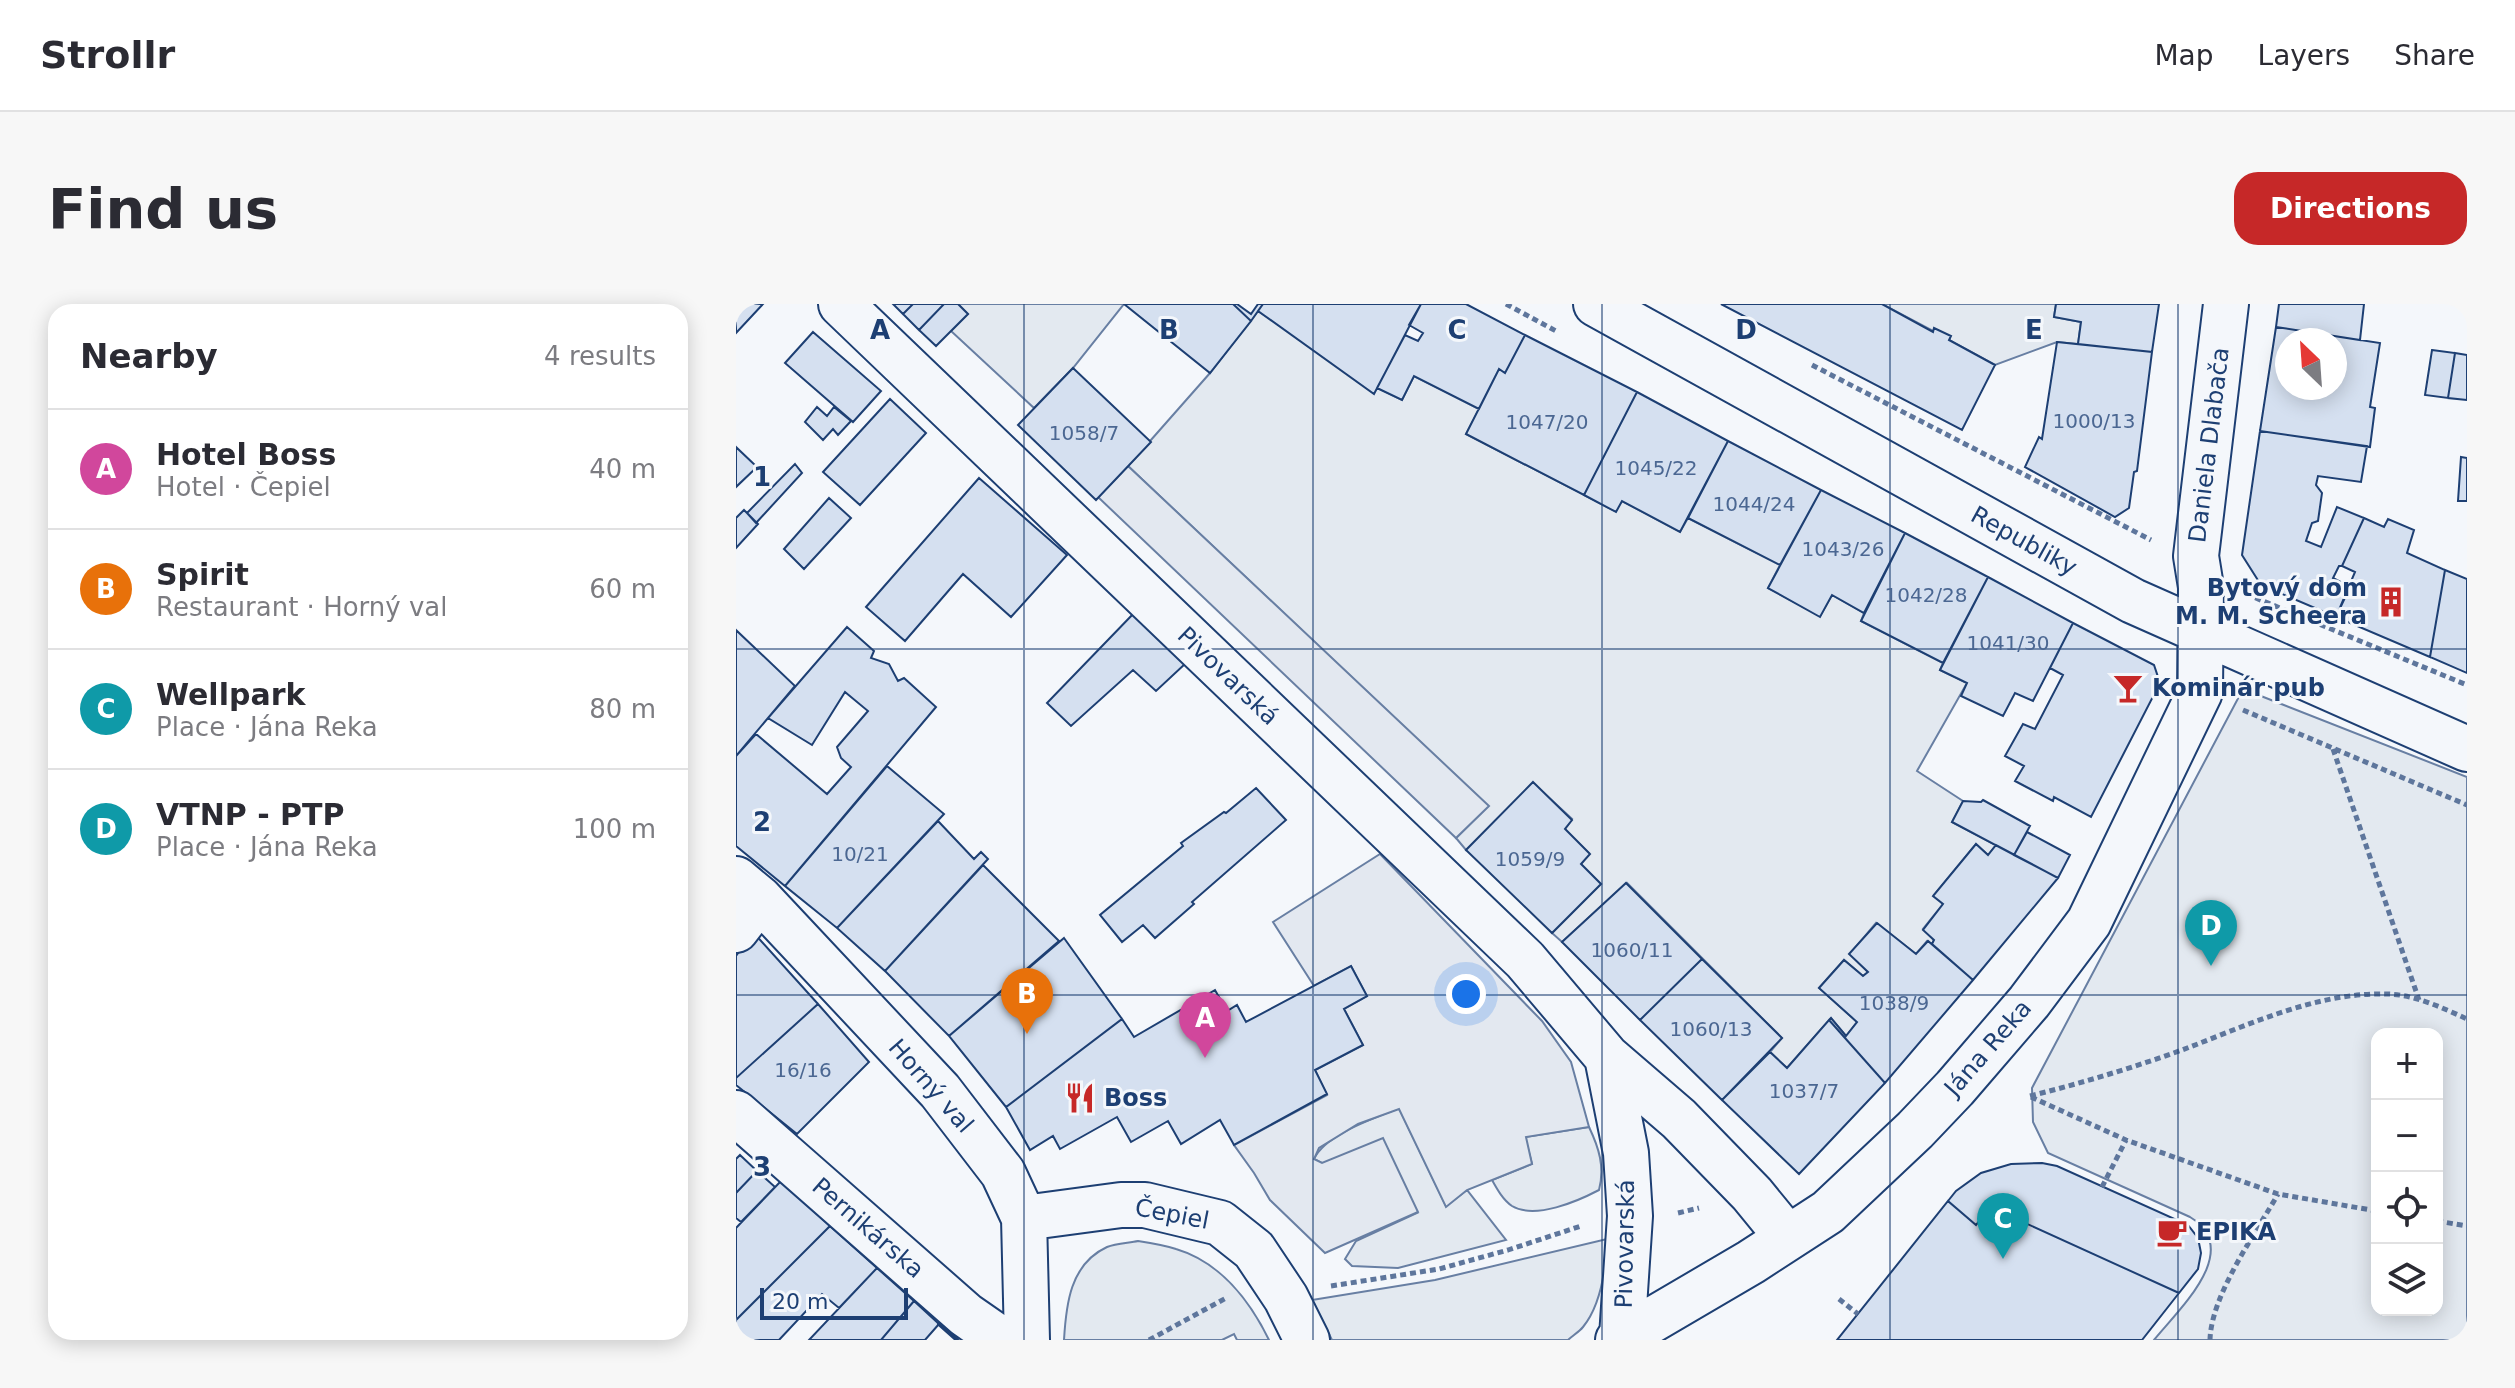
<!DOCTYPE html>
<html lang="en">
<head>
<meta charset="utf-8">
<style>
  :root { --surface:#fff; --page:#f7f7f7; --text:#2b2b33; --muted:#7c7c81; --line:#e1e1e2; --accent:#c62828 }
  body { margin:0; font-family:"DejaVu Sans",sans-serif; background:var(--page); color:var(--text) }
  .controls { position:absolute; right:24px; bottom:24px; display:grid; overflow:hidden; border-radius:16px; box-shadow:0 4px 20px #0003 }
  .controls button { width:72px; height:72px; display:grid; place-items:center; padding:0; border:0; border-bottom:2px solid var(--line); background:var(--surface); color:var(--text); font:40px sans-serif }
  .compass { position:absolute; left:1539px; top:24px; width:72px; height:72px; border-radius:50%; background:var(--surface); box-shadow:0 4px 20px #0003; rotate:335deg }
  .scale { position:absolute; left:24px; bottom:20px; width:148px; box-sizing:border-box; padding-left:8px; border:4px solid #1d3f73; border-top:0; font-size:22px; line-height:28px; white-space:nowrap; color:#1d3f73; -webkit-text-stroke:6px #f4f7fb; paint-order:stroke }
  .you { position:absolute; left:730px; top:690px; width:28px; height:28px; margin:-20px; border:6px solid #fff; border-radius:50%; background:#1a73e8; box-shadow:0 0 0 12px #1a73e833 }
  .badge { display:grid; place-items:center; width:52px; height:52px; border-radius:50%; background:var(--accent); color:#fff; font-size:26px; font-weight:700 }
  .pin { position:absolute; translate:-50% -66px; filter:drop-shadow(0 2px 4px #0008) }
  .pin::after { content:''; position:absolute; top:42px; width:28px; height:24px; background:inherit; clip-path:polygon(0 0,100% 0,50% 100%) }
  .list { margin:0; padding:0; list-style:none }
  h2 { display:flex; justify-content:space-between; align-items:center; height:104px; margin:0; padding:0 32px; font-size:34px }
  h2 small { font-size:26px; font-weight:400; color:var(--muted) }
  .list li { display:grid; grid-template-columns:52px 1fr auto; gap:24px; align-items:center; box-sizing:border-box; height:120px; padding:0 32px; border-top:2px solid var(--line) }
  .list b { display:block; font-size:30px; white-space:nowrap }
  .list p { margin:0; font-size:26px; white-space:nowrap; color:var(--muted) }
  .list em { font-size:26px; font-style:normal; color:var(--muted) }
  .icon { flex:none; width:44px; height:44px; fill:none; stroke:currentColor; stroke-width:2; stroke-linecap:round; stroke-linejoin:round }
  .map { position:relative; flex:none; width:1731px; height:1036px; overflow:hidden; border-radius:24px }
  header { display:flex; align-items:center; gap:48px; box-sizing:border-box; height:112px; padding:0 40px; background:var(--surface); border-bottom:2px solid var(--line) }
  header strong { font-size:38px }
  nav { display:flex; gap:44px; margin-inline-start:auto; font-size:28px }
  .intro { display:flex; align-items:center; justify-content:space-between; box-sizing:border-box; height:192px; padding:0 48px }
  h1 { margin:0; font-size:56px }
  .button { padding:20px 36px; border-radius:24px; background:var(--accent); color:#fff; font-size:28px; font-weight:700 }
  main { display:flex; gap:48px; padding:0 48px }
  aside { flex:1; background:var(--surface); border-radius:24px; box-shadow:0 4px 20px #0003 }
  .map>svg:first-child { display:block }
</style>
</head>
<body>
<header>
<strong>Strollr</strong>
<nav><a>Map</a><a>Layers</a><a>Share</a></nav>
</header>
<div class="intro"><h1>Find us</h1><a class="button">Directions</a></div>
<main>
<aside>
<h2>Nearby<small>4 results</small></h2>
<ul class="list">
<li><span class="badge" style="background:#d1479c">A</span><div><b>Hotel Boss</b><p>Hotel · Čepiel</p></div><em>40 m</em></li>
<li><span class="badge" style="background:#e8710a">B</span><div><b>Spirit</b><p>Restaurant · Horný val</p></div><em>60 m</em></li>
<li><span class="badge" style="background:#0f9aa8">C</span><div><b>Wellpark</b><p>Place · Jána Reka</p></div><em>80 m</em></li>
<li><span class="badge" style="background:#0f9aa8">D</span><div><b>VTNP - PTP</b><p>Place · Jána Reka</p></div><em>100 m</em></li>
</ul>
</aside>
<div class="map">
<svg width="1731" height="1036" viewBox="0 0 1731 1036">
  <rect width="100%" height="100%" fill="#f4f7fb"/>
  <path fill="#e3e9f0" stroke="#687fa3" stroke-width="2" fill-rule="evenodd" d="M222,0h166l-51,64 -39,40 -83,-77 17,-17z
    M1146,0h174l-2,13 27,5 -3,22 -21,-2 -62,23 -46,-25 1,-3 -17,-6z
    M522,7l119,77 25,12 12,-24 65,33 -13,25 149,77 7,-10 58,31 8,-14 92,47 -12,23 52,28 12,-21 32,18 -3,8 82,42 -3,7 27,13 -50,88 46,30 -11,21 44,23 -8,10 -12,-11 -42,51 9,9 -20,25 11,11 -2,4 -5,-3 -11,13 -40,-31 -26,31 18,18 -5,4 -19,-16 -25,28 38,34 -11,14 -15,-18 -44,50 -17,-16 12,-14 -155,-155 -65,59 -10,-9 49,-49 -20,-20 8,-11 -24,-24 7,-10 -39,-36 -67,67 -10,-12 32,-32 -360,-340 82,-93z
    M1507,385l224,88v563h-313c25,-31 90,-90 36,-123l-142,-64 -15,-31 -1,-34zM1641,730h60v276h-60z
    M663,804l47,98 21,-16 39,50 -108,28 -46,-2 -7,-7 11,-18 61,-28 -103,-54c12,-25 59,-40 85,-51z
    M853,823c10,21 16,40 10,63 -21,11 -64,30 -87,16 -9,-6 -15,-17 -20,-26l40,-16 -7,-27z
    M871,935c-1,27 -6,66 -24,88 -4,5 -11,9 -15,13h-236l-20,-40 123,-20z
    M402,937c13,2 26,4 38,8 44,13 74,52 93,91h-32l-3,-6 -12,6h-158c2,-35 6,-76 43,-93 9,-4 22,-4 31,-6z"/>
  <path fill="#e3e8f0" stroke="#687fa3" stroke-width="2" d="M392,162l361,340 -33,32 -358,-341z
    M644,550l162,167 29,41 18,65 -63,10 6,27 -65,26 -21,17 -47,-98 -41,15 -39,24 -5,11 8,4 61,-25 35,74 -93,41 -55,-53 -16,-27 -20,-28 93,-50 -12,-25 48,-25 -19,-36 23,-13 -16,-30 -37,20 -41,-64z"/>
  <path fill="#d5e0f0" stroke="#1d3f73" stroke-width="2" fill-rule="evenodd" d="M0,0h27l-27,29z
    M157,0h20l-10,10z
    M177,0h31l-25,26 -16,-16z
    M208,0h14l10,10 -32,32 -17,-16z
    M388,0h109l18,17 -41,52z
    M497,0h4l14,10 7,-10h5l-12,17z
    M527,0h158l-47,90 -116,-83z
    M685,0h45l59,31 -20,38 -6,-4 -20,40 -65,-33 -12,24 -25,-12 28,-53 13,6 5,-8 -14,-8z
    M985,0h161l51,28 1,-4 17,8 -2,4 46,25 -33,65z
    M1320,0h103l-7,48 -74,-8 3,-22 -27,-5z
    M1543,0h85l-4,36 -84,-13z
    M1540,23l104,16 -10,64 5,1 -5,39 -110,-16zM1551,36h48v48h-48z
    M77,28l68,59 -28,31 -68,-59z
    M789,31l112,57 -53,103 -118,-61 33,-65 6,4z
    M1321,38l95,10 -15,119 -3,1 -5,36 -14,9 -90,-50 14,-30 3,2z
    M1696,46l23,3 -7,45 -23,-3z
    M1719,49l12,2v45l-19,-2z
    M337,64l78,74 -55,58 -78,-75z
    M901,88l91,49 -48,91 -58,-31 -6,11 -32,-17z
    M154,95l36,34 -66,72 -37,-33z
    M81,103l10,9 7,-9 17,14 -13,14 -5,-6 -10,11 -18,-18z
    M1524,127l107,15 -6,36 -43,-6 -2,9 6,8 -4,28 -6,2 -6,18 15,6 16,-40 27,11 -22,48h-3l-6,12 17,9 -14,30 -75,-32 -19,-30z
    M992,137l93,49 -41,75 -92,-47z
    M0,143l21,20 -21,20z
    M1725,153l6,1v43h-9z
    M59,160l7,9 -46,50 -9,-10z
    M243,174l88,77 -56,62 -48,-43 -58,67 -39,-34z
    M1085,186l84,43 -41,80 -32,-18 -12,22 -52,-29z
    M93,194l22,20 -47,51 -20,-20z
    M8,206l14,14 -22,24v-30z
    M1628,214l20,9 4,-8 26,11 -7,23 38,17 -15,87 -94,-40 19,-45 -13,-6z
    M1169,229l83,44 -45,86 -82,-42z
    M1709,266l22,9v94l-37,-16z
    M1252,273l85,46 -40,78 -18,-8 -12,23 -42,-20 6,-13 -27,-13z
    M399,308l51,51 -30,28 -23,-21 -62,56 -24,-23z
    M1337,319l81,42 6,18 -69,134 -37,-20 -1,4 -38,-20 9,-15 -19,-10 18,-32 12,5 28,-54 -13,-7z
    M111,323l27,24 -3,7 18,6 9,17 6,-3 32,29 -151,179 -49,-40v-90l20,-22 71,60 24,-27 -10,-9 -4,-11 31,-36 -23,-19 -33,53 -44,-27z
    M0,326l59,56 -59,70z
    M151,462l57,48 -107,114 -52,-42z
    M797,478l39,38 -7,9 25,25 -9,10 20,20 -49,49 -86,-83z
    M520,484l30,32 -94,82 2,2 -39,34 -12,-13 -21,17 -22,-27 83,-69 -2,-3 43,-31 2,1z
    M1247,496l47,26 -16,29 -62,-33 11,-21 18,1z
    M202,517l36,38 7,-7 7,7 -103,112 -48,-43z
    M1291,528l43,23 -12,23 -44,-23z
    M1240,540l12,11 8,-10 62,33 -85,102 -41,-36 2,-4 -11,-10 20,-26 -10,-8z
    M247,561l76,76 -110,95 -64,-65z
    M890,579l76,76 -62,61 -78,-78z
    M1141,619l39,31 12,-13 45,39 -88,103 -56,-63 2,-2 15,18 11,-14 -38,-34 25,-28 19,16 5,-4 -19,-18z
    M17,628l65,72 -82,74v-122z
    M328,634l58,81 -116,88 -57,-71z
    M966,655l80,79 -60,62 -82,-80z
    M615,662l16,30 -23,13 19,36 -48,25 12,24 -93,51 -14,-25 -39,24 -13,-23 -37,21 -14,-25 -57,32 -7,-13 -23,14 -24,-43 116,-88 12,18 81,-47 12,21 10,-6 9,17z
    M82,700l51,58 -72,72 -61,-49v-7z
    M1093,716l56,63 -86,91 -77,-74 48,-48 17,16z
    M4,851l17,16 -21,22v-34z
    M1306,859l15,3 131,59 10,13 3,15 -3,16 -19,24 -189,-86 -14,18 -28,-24 8,-10 25,-18 30,-9z
    M21,867l18,16 -34,35 -5,-4v-25z
    M45,877l49,45 -94,94v-92z
    M1212,897l28,24 14,-18 189,86 -37,47h-305z
    M94,922l47,42 -38,40 -17,-14 -43,46h-43v-20z
    M141,964l37,33 -33,39h-72z
    M178,997l25,23 -14,16h-44z"/>
  <g fill="none" stroke-linecap="round" stroke-linejoin="round">
    <g stroke="#1d3f73" stroke-width="48">
      <path id="minor" d="M105,0l684,656 82,97 72,62 73,75 36,44
        M860,0l537,297 334,148
        M0,575l24,20 180,192 63,82 21,45 3,122
        M0,626l24,-31
        M871,753l19,96 4,63 -8,121
        M0,809l230,202 36,25
        M288,914l97,-13h24l75,18 34,27 32,48 21,42
        M882,1036l133,-78 77,-50 87,-82 40,-42 74,-86 60,-80 111,-230 1,-105 -5,-31 30,-252"/>
    </g>
    <path stroke="#5e769c" stroke-width="5" stroke-dasharray="6 4" stroke-linecap="butt" d="M770,0l50,27
      M1076,61l339,175
      M1510,290l221,91
      M1507,406l224,95
      M1597,445l86,251
      M1294,792c52,-13 102,-28 152,-46 64,-24 134,-58 204,-56 27,0 57,14 81,25
      M1295,793l95,43 152,54 99,17
      M1366,883l24,-47
      M942,909l21,-5
      M1701,917l30,5
      M595,982l108,-17 69,-19 73,-24
      M1103,995l19,15
      M413,1036l79,-43
      M1474,1036c1,-45 46,-107 68,-146"/>
    <use href="#minor" stroke="#f4f7fb" stroke-width="44"/>
    <path stroke="#1d3f73" stroke-width="4" d="M203,1020l18,16"/>
  </g>
  <path fill="none" stroke="#1d3f73" stroke-width="2" stroke-opacity="0.55" d="M288,0v1036M577,0v1036M866,0v1036M1154,0v1036M1442,0v1036M0,345h1731M0,691h1731"/>
  <defs>
    <g id="building-bare" transform="scale(2.4)"><path d="M-4-6H4V6H1V3H-1V6H-4ZM-2.5-4.3h1.7v1.8h-1.7ZM.8-4.3h1.7v1.8H.8ZM-2.5-1h1.7V.8h-1.7ZM.8-1h1.7V.8H.8Z" fill="#c62828" stroke="#f4f7fb" stroke-width="2.5" paint-order="stroke"/></g>
    <g id="bar-bare" transform="scale(2.4)"><path d="M-6-5H6L.8 .8V4.5H3.5V6h-7V4.5H-.8V.8Z" fill="#c62828" stroke="#f4f7fb" stroke-width="2.5" paint-order="stroke"/></g>
    <g id="restaurant-bare" transform="scale(2.4)"><path d="M-5-6h1v4h1v-4h1v4h1v-4h1v5L-1.5 .5V6h-2V.5L-5-1ZM5-6V6H3V1.5H1.5Q1.5-4 5-6Z" fill="#c62828" stroke="#f4f7fb" stroke-width="2.5" paint-order="stroke"/></g>
    <g id="cafe-bare" transform="scale(2.4)"><path d="M-5.5-4.5H6V0H3Q3 3.5 0 3.5H-2.5Q-5.5 3.5-5.5 0ZM3-3.2v2h1.7v-2ZM-6 4.5H4V6H-6Z" fill="#c62828" stroke="#f4f7fb" stroke-width="2.5" paint-order="stroke"/></g>
  </defs>
  <g fill-rule="evenodd">
    <use href="#building-bare" x="1655" y="298"/>
    <use href="#bar-bare" x="1392" y="384"/>
    <use href="#restaurant-bare" x="344" y="794"/>
    <use href="#cafe-bare" x="1436" y="928"/>
  </g>
  <g text-anchor="middle" dominant-baseline="central" stroke-width="6" stroke-linejoin="round" paint-order="stroke">
    <g font-size="20" fill="#4b6792">
      <text x="1358" y="117">1000/13</text>
      <text x="811" y="118">1047/20</text>
      <text x="348" y="129">1058/7</text>
      <text x="920" y="164">1045/22</text>
      <text x="1018" y="200">1044/24</text>
      <text x="1107" y="245">1043/26</text>
      <text x="1190" y="291">1042/28</text>
      <text x="1272" y="339">1041/30</text>
      <text x="124" y="550">10/21</text>
      <text x="794" y="555">1059/9</text>
      <text x="896" y="646">1060/11</text>
      <text x="1158" y="699">1038/9</text>
      <text x="975" y="725">1060/13</text>
      <text x="67" y="766">16/16</text>
      <text x="1068" y="787">1037/7</text>
    </g>
    <g font-size="24" fill="#1d3f73" stroke="#f4f7fb">
      <text transform="translate(1473 141) rotate(-83)">Daniela Dlabača</text>
      <text transform="translate(1288 237) rotate(29)">Republiky</text>
      <text transform="translate(492 372) rotate(44)">Pivovarská</text>
      <text transform="translate(1252 744) rotate(-49)">Jána Reka</text>
      <text transform="translate(195 782) rotate(49)">Horný val</text>
      <text transform="translate(436 910) rotate(11)">Čepiel</text>
      <text transform="translate(132 924) rotate(41)">Pernikárska</text>
      <text transform="translate(889 940) rotate(-89)">Pivovarská</text>
    </g>
    <g font-size="24" font-weight="bold" fill="#1d3f73" stroke="#f4f7fb" text-anchor="start">
      <text x="1631" y="284" text-anchor="end">Bytový dom<tspan x="1631" dy="28">M. M. Scheera</tspan></text>
      <text x="1416" y="384">Kominár pub</text>
      <text x="368" y="794">Boss</text>
      <text x="1460" y="928">EPIKA</text>
    </g>
  </g>
  <g font-size="26" text-anchor="middle" font-weight="bold" fill="#1d3f73" stroke="#f4f7fb" stroke-width="6" stroke-linejoin="round" paint-order="stroke">
    <text x="144" y="35">A</text>
    <text x="433" y="35">B</text>
    <text x="721" y="35">C</text>
    <text x="1010" y="35">D</text>
    <text x="1298" y="35">E</text>
    <text x="26" y="182">1</text>
    <text x="26" y="527">2</text>
    <text x="26" y="872">3</text>
  </g>
</svg>
<div class="controls">
<button>+</button>
<button>−</button>
<button><svg class="icon" aria-label="locate" viewBox="0 0 24 24"><circle cx="12" cy="12" r="6"/><path d="M12 2v4M12 18v4M2 12h4M18 12h4"/></svg></button>
<button><svg class="icon" aria-label="layers" viewBox="0 0 24 24"><path d="M12 4l9 5-9 5-9-5zM3 14l9 5 9-5"/></svg></button>
</div>
<svg class="compass" viewBox="-18 -18 36 36"><path d="M0-13l5 13h-10z" fill="#e53935"/><path d="M0 13l5-13h-10z" fill="#7c7c81"/></svg>
<div class="scale">20 m</div>
<div class="you"></div>
<div class="pin badge" style="left:469px;top:754px;background:#d1479c">A</div>
<div class="pin badge" style="left:291px;top:730px;background:#e8710a">B</div>
<div class="pin badge" style="left:1267px;top:955px;background:#0f9aa8">C</div>
<div class="pin badge" style="left:1475px;top:662px;background:#0f9aa8">D</div>
</div>
</main>
</body>
</html>
